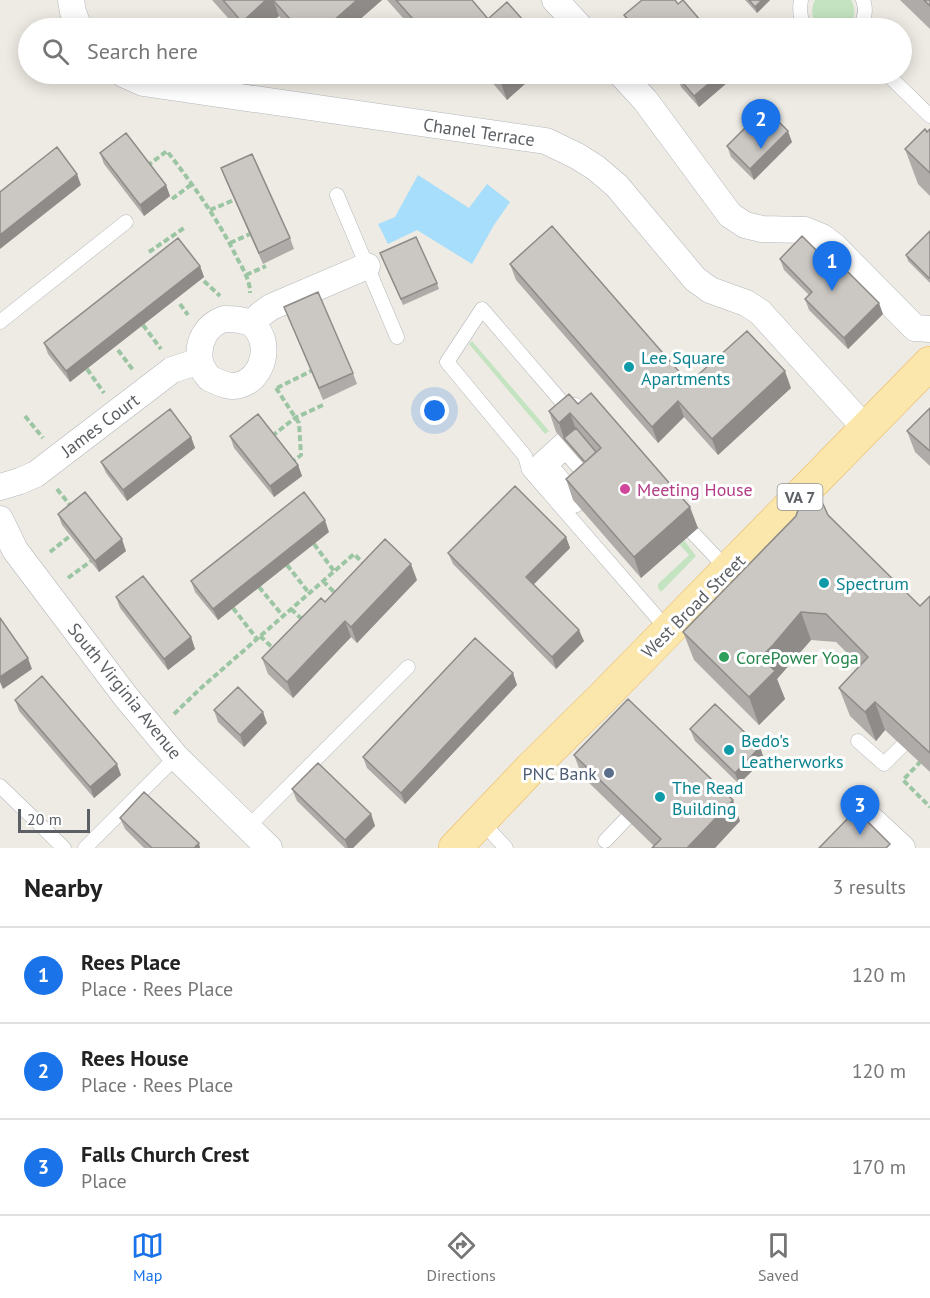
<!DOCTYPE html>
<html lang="en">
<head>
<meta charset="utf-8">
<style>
  :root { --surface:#fff; --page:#f6f6f6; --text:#222; --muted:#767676; --line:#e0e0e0; --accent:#1a73e8 }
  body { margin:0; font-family:"PT Sans",sans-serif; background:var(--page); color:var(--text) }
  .scale { position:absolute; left:18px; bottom:15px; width:72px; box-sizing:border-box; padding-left:6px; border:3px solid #5c6064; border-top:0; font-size:16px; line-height:21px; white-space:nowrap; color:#5c6064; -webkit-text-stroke:4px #fff; paint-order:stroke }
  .you { position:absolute; left:435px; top:411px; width:21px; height:21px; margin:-15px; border:4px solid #fff; border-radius:50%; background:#1a73e8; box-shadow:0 0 0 9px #1a73e833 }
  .badge { display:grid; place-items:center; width:39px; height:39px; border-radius:50%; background:var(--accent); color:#fff; font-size:20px; font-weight:700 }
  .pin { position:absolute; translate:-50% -50px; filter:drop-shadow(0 2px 3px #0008) }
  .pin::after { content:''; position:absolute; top:32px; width:21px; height:18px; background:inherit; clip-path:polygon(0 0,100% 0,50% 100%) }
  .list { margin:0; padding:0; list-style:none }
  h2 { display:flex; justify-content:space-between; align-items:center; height:78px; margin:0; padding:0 24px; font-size:26px }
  h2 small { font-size:20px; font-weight:400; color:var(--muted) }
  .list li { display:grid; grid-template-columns:39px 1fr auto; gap:18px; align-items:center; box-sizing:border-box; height:96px; padding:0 24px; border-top:2px solid var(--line) }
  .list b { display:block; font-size:22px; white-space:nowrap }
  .list p { margin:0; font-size:20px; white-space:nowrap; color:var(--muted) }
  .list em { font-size:20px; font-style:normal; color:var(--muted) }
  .icon { flex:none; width:33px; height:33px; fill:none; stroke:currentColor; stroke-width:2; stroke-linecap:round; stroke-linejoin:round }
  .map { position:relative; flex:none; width:930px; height:848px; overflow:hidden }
  .search { position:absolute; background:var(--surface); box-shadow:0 3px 15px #0003; left:18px; right:18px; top:18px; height:66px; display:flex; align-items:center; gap:15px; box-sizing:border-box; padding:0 21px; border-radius:33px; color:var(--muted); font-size:22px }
  .sheet { height:366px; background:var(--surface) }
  nav { display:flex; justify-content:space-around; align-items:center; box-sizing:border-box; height:84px; border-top:2px solid var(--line); background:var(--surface); font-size:16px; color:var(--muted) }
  nav a { display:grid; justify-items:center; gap:3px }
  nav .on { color:var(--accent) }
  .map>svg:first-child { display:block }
</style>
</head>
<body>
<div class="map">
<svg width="930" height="848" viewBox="0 0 930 848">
  <rect width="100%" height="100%" fill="#eeebe4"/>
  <path fill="#c4e4c1" d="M815,0h36c6,8 4,26 -8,28 -7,2 -17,1 -24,0 -7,-10 -9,-17 -4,-28z
    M472,341l77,90 -4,3 -76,-90z
    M684,540l12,16 -35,36 -3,-4v-4l31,-29 -10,-11z"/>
  <path fill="#a6defb" d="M418,175l51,33 18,-24 23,18 -16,23 -22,39 -55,-34 -29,14 -10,-20 17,-7z"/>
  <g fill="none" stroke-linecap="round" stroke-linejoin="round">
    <g stroke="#b4b7ba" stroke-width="15">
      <path id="lane" d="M801,0c-2,11 -1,19 4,28
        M860,28c4,-9 7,-18 3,-28
        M887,74l43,42
        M337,195l60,142
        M0,322l126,-100
        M576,405l-14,-3 -80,-93 -35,53 78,94 4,14 139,160
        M693,533l35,37
        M858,741l26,23 18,-18
        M0,786l64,62
        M481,821l25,27
        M248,827l160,-160
        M605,841l21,-22
        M85,848l91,-91"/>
    </g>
    <g stroke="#b4b7ba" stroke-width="27">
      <path id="street" d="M71,0l2,12 6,16
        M555,0l26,28
        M123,74l20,9 403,58 31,15 19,12 21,18 78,93 15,11 36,13 14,9 106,117
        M621,74l24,26 85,115 15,10 17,4 43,1 17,7 12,9 81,82 15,1
        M224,319c9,0 19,0 28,5 4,3 8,10 10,15 6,21 -6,47 -31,47 -7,-1 -16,-5 -22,-8 -4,-5 -8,-11 -9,-17 -3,-19 6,-36 24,-42z
        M253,325l7,-10 11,-8 96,-41
        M566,444l31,35 -24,21 -30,-35z
        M0,487l20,-6 16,-7 136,-104 28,-9
        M0,519l15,31 111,147 50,60 93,91
        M873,821l29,27"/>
    </g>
    <g stroke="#ebb75f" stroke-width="34">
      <path id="primary" d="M455,848l76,-80 71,-70 328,-335"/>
    </g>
    <path stroke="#9bc5a3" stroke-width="4" stroke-dasharray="6 3" stroke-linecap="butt" d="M147,166l20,-15c26,34 51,68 70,107 6,11 13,22 13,35
      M172,199l20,-15
      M210,210l24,-10
      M230,243l20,-9
      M149,252l35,-24
      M246,275l20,-9
      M204,281l16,15
      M180,304l8,11
      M143,325l18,24
      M118,350l15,20
      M87,369l17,24
      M276,388l23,35 2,32 -9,7
      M277,388l34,-17
      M25,416l18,22
      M272,436l23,-18 30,-14
      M57,489l13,16
      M314,544l20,27
      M50,552l20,-16
      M287,565l22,28
      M68,578l23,-17
      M323,581l14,14
      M259,587l24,29
      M233,608l24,31
      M291,609l13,12
      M260,636l15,14
      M174,714l27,-26 153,-134 12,12
      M921,761l-18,19 27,27"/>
    <use href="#lane" stroke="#fff" stroke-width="14"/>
    <use href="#street" stroke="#fff" stroke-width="26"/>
    <use href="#primary" stroke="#fbe7ab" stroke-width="33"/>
  </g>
  <path fill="#afaba8" d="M212,0h170l-32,28h-60l-11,-12 -14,12h-28z
    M387,0h85l16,19 42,9h-118z
    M745,0h25l-13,13z
    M900,0h30v29z
    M678,4l22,16 4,8h-74l-2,-2 -4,-11z
    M485,74h51l-29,26z
    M674,74h60l1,2 -36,31 -18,-20 -3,-9z
    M930,129v67l-12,-12 -13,-35z
    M792,142l-38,38 -23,-23 -4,-11z
    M100,153l66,32 4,11 -26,20 -40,-52z
    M221,168l69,70 4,11 -31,15 -38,-85z
    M930,231v52l-22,-22 -2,-6z
    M382,258l55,25 2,6 -36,16z
    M780,259l53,8 50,47 -35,35 -39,-39 -4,-11 4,-4 -25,-25z
    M510,264l179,119 102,5 -73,67 -34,-38 -26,26 -142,-163z
    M200,266l4,11 -134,105 -22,-28 -4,-11z
    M284,307l69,66 4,11 -34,16z
    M578,404l120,124 -57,50 -68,-78 -7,-21 17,-16 -27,-31 -7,-21z
    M930,408v58l-15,-14 -8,-21z
    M230,436l68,29 4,11 -28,21 -40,-49z
    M191,437l4,11 -68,53 -21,-28 -5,-11z
    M58,514l68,37 -27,21 -37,-47z
    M828,515l92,91 10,-10v176l-45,-42 -9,11 -26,-25 -11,-28 21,-22 -24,-24 -25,-2 -34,39 8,20 -26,26 -65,-65 -11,-28z
    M329,532l-111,88 -23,-28 -4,-11z
    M566,537l4,11 -36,36 50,57 -28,28 -103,-105 -5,-11z
    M417,580l-60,63 -6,-6 -58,61 -25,-24 -6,-16 63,-56z
    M116,597l75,40 4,12 -27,21 -48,-62z
    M517,685l-112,119 -38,-36 -4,-11z
    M15,700l106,75 -27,23 -75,-87z
    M214,710l53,13 -23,24 -26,-25z
    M690,729l70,18 4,12 -25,25 -44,-43z
    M574,755l166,66 -25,27h-63l2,-2 -72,-70z
    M292,789l79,25 4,12 -22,22h-8l-48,-47z
    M120,818l80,30h-56l-19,-19z"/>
  <path fill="#8e8b88" d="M266,0h7l6,16 -14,12h-20l-3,-6z
    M357,0h25l-32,28h-25z
    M762,0h8l-13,13 -2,-6z
    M512,74h24l-29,26 -6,-17z
    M720,74h14l1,2 -36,31 -5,-11z
    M788,131l4,11 -38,38 -4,-11z
    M77,174l4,11 -81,64v-14z
    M166,185l4,11 -26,20 -4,-11z
    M200,266l4,11 -134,105 -4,-11z
    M879,303l4,11 -35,35 -4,-11z
    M785,371l6,17 -73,67 -6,-16z
    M678,401l6,16 -26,26 -6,-16z
    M570,413l8,21 -14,4 -5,-15z
    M191,437l4,11 -68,53 -4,-11z
    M298,465l4,11 -28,21 -4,-11z
    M690,507l8,21 -57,50 -7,-21z
    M325,520l4,12 -111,88 -5,-11z
    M566,537l4,11 -40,40 -4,-11z
    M122,539l4,12 -27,21 -4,-11z
    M411,564l6,16 -60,63 -6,-16z
    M801,612l10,28 -34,39 8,20 -26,26 -10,-28 12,-40z
    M345,621l6,16 -58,61 -6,-16z
    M579,630l5,11 -28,28 -4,-12z
    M191,637l4,12 -27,21 -4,-11z
    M28,658l4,11 -29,20 -3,-7v-5z
    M513,673l4,12 -112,119 -4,-11z
    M875,702l10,28 -9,11 -11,-29z
    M263,712l4,11 -23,24 -4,-12z
    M760,747l4,12 -25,25 -4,-11z
    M117,764l4,11 -27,23 -4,-11z
    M733,800l7,21 -25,27h-28z
    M371,814l4,12 -22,22h-5l-3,-8z
    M199,843l1,5h-6z"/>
  <path fill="#cbc7c3" stroke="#8e8b88" stroke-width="1.5" d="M223,0h43l-24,22z
    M273,0h84l-32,28h-27z
    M396,0h76l16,19 19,-17 23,26h-109z
    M642,0h33l3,4 5,-4 17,20 -2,2 6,6h-68l-12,-13z
    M749,0h13l-7,7z
    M924,0h6v6z
    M493,74h19l-11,9z
    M680,74h-1h41l-26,22 -17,-20z
    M765,108l23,23 -38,38 -23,-23z
    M925,129l2,3 3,-3v44l-25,-24z
    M126,133l40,52 -26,20 -40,-52z
    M57,147l20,27 -77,61v-43z
    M252,154l38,84 -31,15 -38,-85z
    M552,226l137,157 58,-52 38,40 -73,68 -34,-38 -26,26 -142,-163z
    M930,231v47h-1l-23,-23z
    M802,236l31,31 5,-5 41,41 -35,35 -39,-39 7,-7 -32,-33z
    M416,237l21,46 -36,16 -21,-46z
    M178,238l22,28 -134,105 -22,-28z
    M318,292l35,81 -34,15 -35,-81z
    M591,393l99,114 -56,50 -68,-78 35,-31 -31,-35 -11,10 -10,-12 20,-17 9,10z
    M930,408v43l-23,-20z
    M170,409l21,28 -68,53 -22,-28z
    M258,414l40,51 -28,21 -40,-50z
    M576,428l20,24 -11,10 -21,-24z
    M515,486l51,51 -40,40 53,53 -27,27 -104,-104z
    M85,492l37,47 -27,22 -37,-47z
    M304,492l21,28 -112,89 -22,-28z
    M812,499l11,5 5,11 92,91 10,-10v157l-55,-51 -10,10 -26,-24 29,-31 -42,-43 -25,-2 -28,33 -12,12 14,14 -26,26 -66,-65 113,-116 4,-12z
    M385,539l26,25 -60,63 -6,-6 -58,61 -25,-24 59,-60 4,4z
    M143,576l48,61 -27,22 -48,-62z
    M0,618l28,40 -28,19z
    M475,638l38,35 -112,120 -38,-36z
    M42,676l75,88 -27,23 -75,-87z
    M238,687l25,25 -23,23 -26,-25z
    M628,699l105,101 -46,48h-35l9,-9 -87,-84z
    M715,704l45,43 -25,26 -45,-44z
    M318,763l53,51 -26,26 -53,-51z
    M144,792l55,51 -5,5h-42l-32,-30z
    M856,810l34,34 -4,4h-67z"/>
  <g fill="#0f9aa8" stroke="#fff" stroke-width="2">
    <circle cx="629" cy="367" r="6"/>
    <circle cx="824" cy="583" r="6"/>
    <circle cx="729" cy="750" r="6"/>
    <circle cx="660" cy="797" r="6"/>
  </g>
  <circle fill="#d1479c" stroke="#fff" stroke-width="2" cx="625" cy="489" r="6"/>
  <circle fill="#2e9e5b" stroke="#fff" stroke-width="2" cx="724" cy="657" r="6"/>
  <circle fill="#5c6f8a" stroke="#fff" stroke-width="2" cx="609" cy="773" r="6"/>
  <g text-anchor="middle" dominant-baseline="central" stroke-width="6" stroke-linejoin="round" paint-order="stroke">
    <rect fill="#fff" stroke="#8d9092" stroke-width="1.5" x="777.5" y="484" width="45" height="26" rx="4.5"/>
    <g font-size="16" font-weight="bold" fill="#5c6064">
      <text x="800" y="497">VA 7</text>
    </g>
    <g font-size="18" fill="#5c6064" stroke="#fff">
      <text transform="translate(479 132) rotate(8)">Chanel Terrace</text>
      <text transform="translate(100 425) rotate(-37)">James Court</text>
      <text transform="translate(693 606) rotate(-45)">West Broad Street</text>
      <text transform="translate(125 691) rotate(51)">South Virginia Avenue</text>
    </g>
    <g font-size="18" fill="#0d838f" stroke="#fff" text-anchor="start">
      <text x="641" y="357">Lee Square<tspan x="641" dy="21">Apartments</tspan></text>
      <text x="836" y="583">Spectrum</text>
      <text x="741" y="740">Bedo's<tspan x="741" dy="21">Leatherworks</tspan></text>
      <text x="672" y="787">The Read<tspan x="672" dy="21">Building</tspan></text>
    </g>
    <g font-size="18" fill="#b23c85" stroke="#fff" text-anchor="start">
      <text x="637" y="489">Meeting House</text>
    </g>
    <g font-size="18" fill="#27864d" stroke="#fff" text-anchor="start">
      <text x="736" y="657">CorePower Yoga</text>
    </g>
    <g font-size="18" fill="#4e5e75" stroke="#fff" text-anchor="end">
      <text x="597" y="773">PNC Bank</text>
    </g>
  </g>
</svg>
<div class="scale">20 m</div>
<div class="you"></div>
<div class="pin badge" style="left:832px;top:291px">1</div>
<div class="pin badge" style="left:761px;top:149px">2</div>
<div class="pin badge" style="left:860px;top:835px">3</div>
<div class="search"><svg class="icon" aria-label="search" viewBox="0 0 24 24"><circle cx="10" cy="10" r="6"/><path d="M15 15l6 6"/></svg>Search here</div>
</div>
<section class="sheet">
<h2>Nearby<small>3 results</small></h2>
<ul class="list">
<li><span class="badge">1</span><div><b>Rees Place</b><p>Place · Rees Place</p></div><em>120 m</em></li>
<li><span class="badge">2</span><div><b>Rees House</b><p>Place · Rees Place</p></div><em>120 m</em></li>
<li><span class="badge">3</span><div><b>Falls Church Crest</b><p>Place</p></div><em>170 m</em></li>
</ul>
</section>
<nav>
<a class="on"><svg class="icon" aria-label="map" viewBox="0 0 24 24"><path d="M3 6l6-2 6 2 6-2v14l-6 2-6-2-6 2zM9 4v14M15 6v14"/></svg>Map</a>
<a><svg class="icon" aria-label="directions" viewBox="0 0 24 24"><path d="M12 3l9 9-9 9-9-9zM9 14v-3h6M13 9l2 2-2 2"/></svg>Directions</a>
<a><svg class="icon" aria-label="saved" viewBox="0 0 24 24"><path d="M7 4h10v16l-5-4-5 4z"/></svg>Saved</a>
</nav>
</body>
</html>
